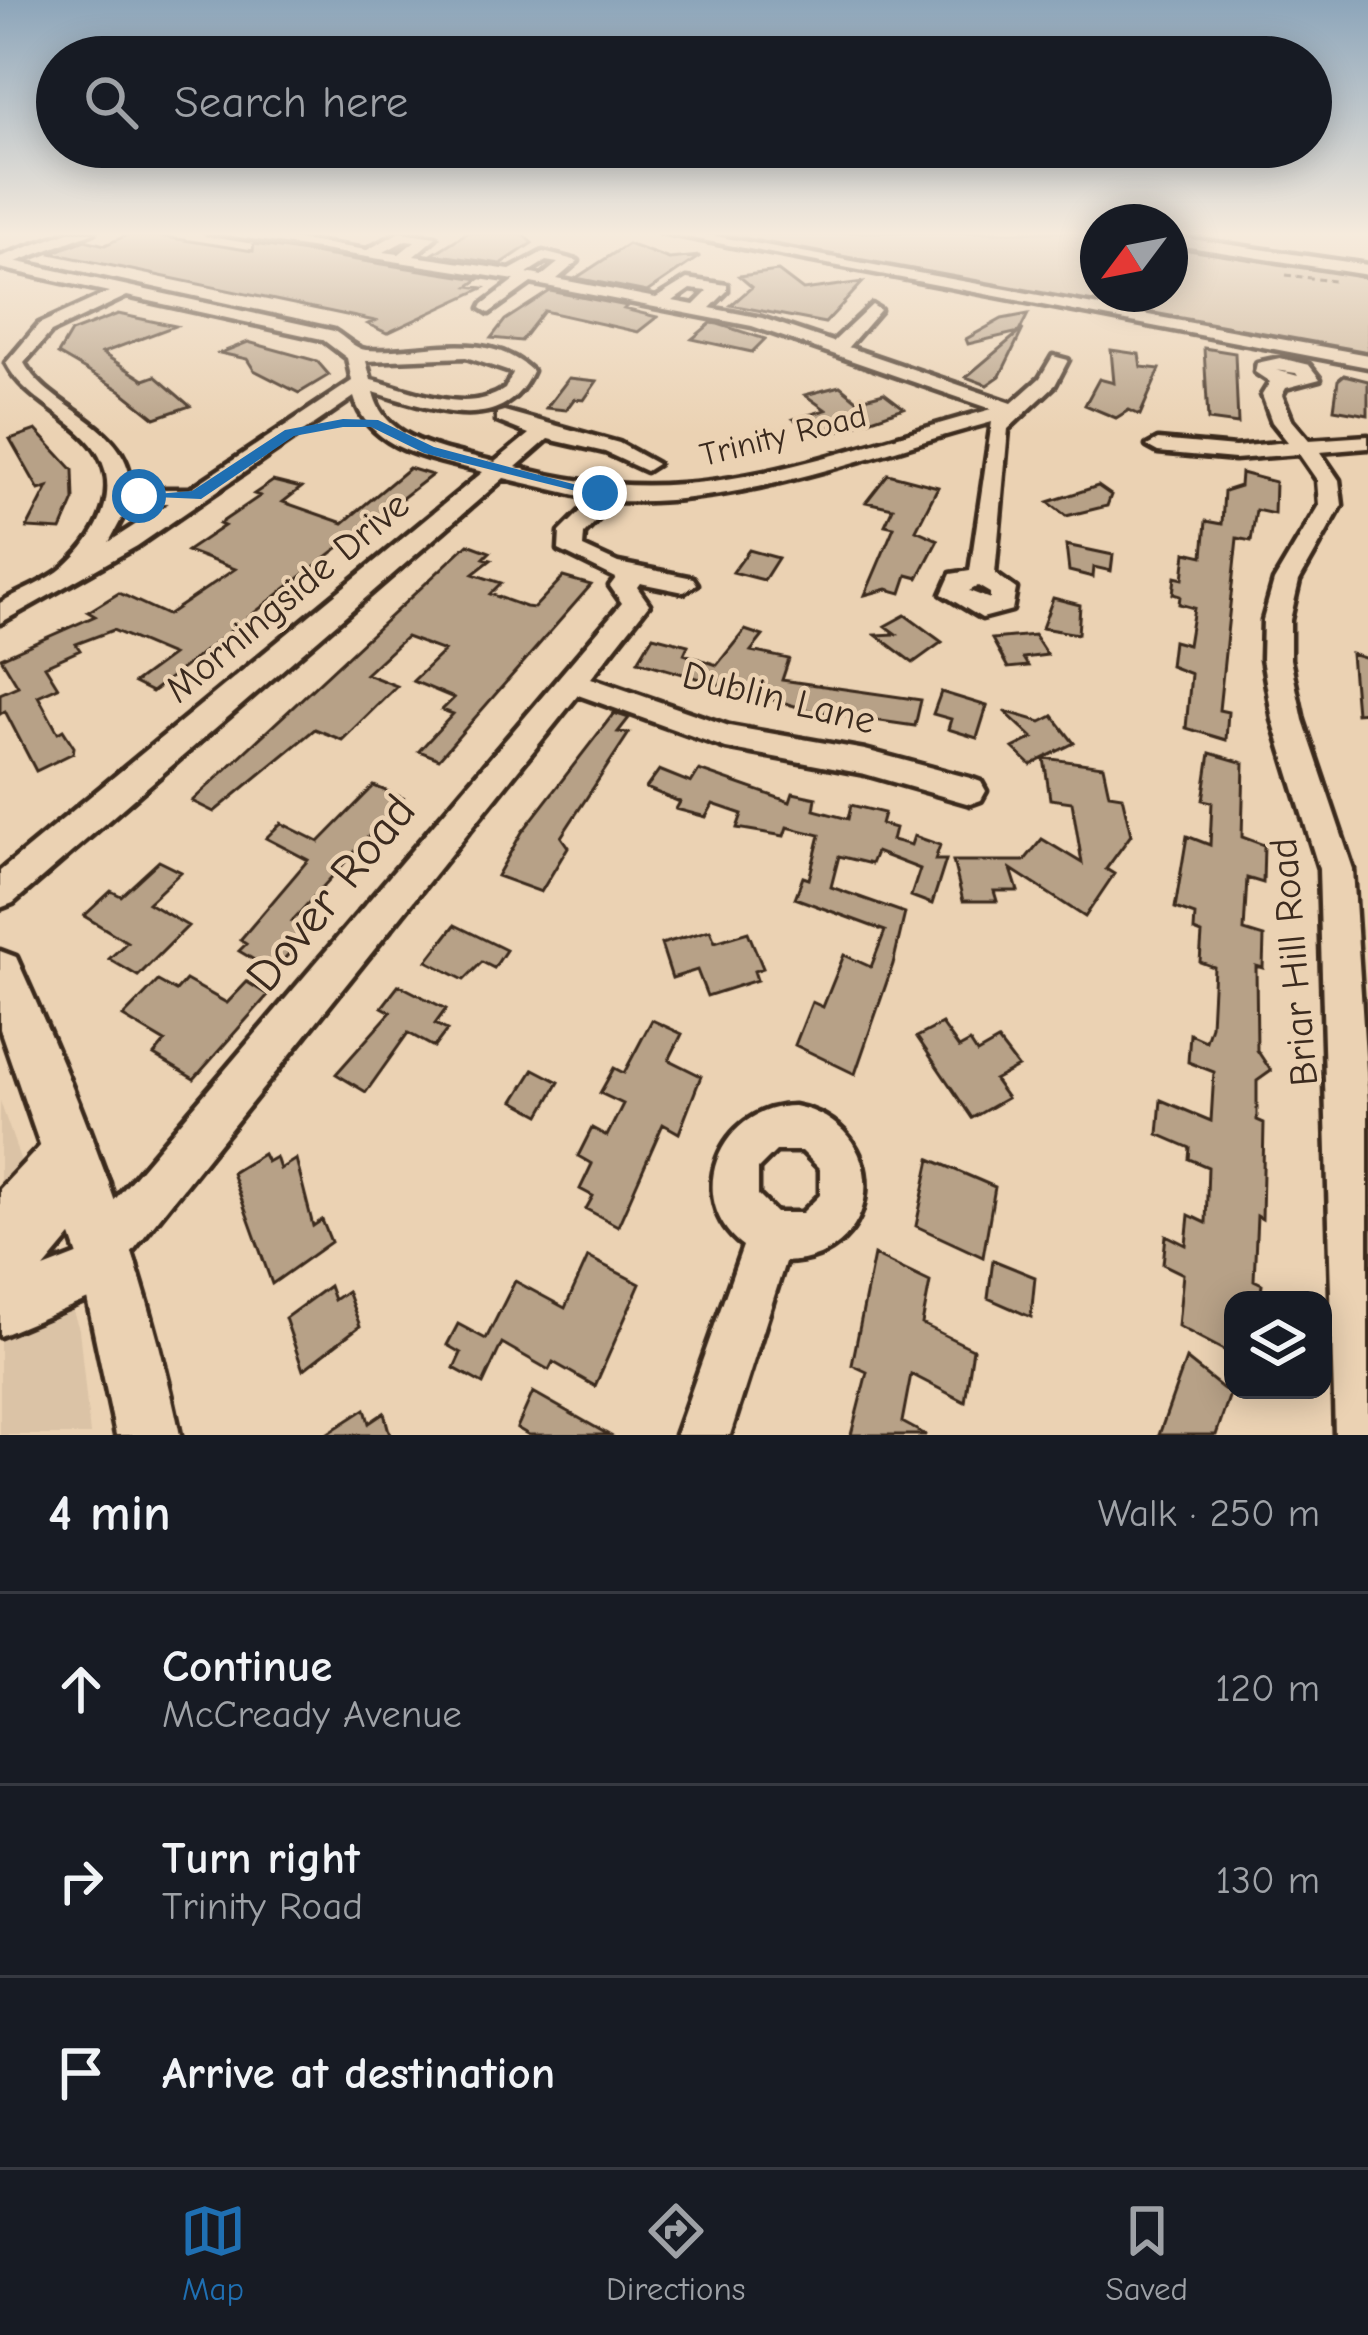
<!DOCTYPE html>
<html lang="en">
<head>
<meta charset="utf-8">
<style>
  :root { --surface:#171b24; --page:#242831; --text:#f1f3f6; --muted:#9ea1a6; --line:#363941; --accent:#1f6fb2 }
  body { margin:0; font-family:"Comic Neue",sans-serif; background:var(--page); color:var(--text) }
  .controls { position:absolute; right:36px; bottom:36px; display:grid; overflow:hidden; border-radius:24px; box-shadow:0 6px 30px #0003 }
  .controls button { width:108px; height:108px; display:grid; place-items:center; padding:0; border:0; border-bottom:3px solid var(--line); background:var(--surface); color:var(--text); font:60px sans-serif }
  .compass { position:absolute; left:1080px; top:204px; width:108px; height:108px; border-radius:50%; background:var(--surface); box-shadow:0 6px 30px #0003; rotate:238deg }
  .stop { position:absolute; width:36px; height:36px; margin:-27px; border:9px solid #1f6fb2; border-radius:50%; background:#fff }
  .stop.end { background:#1f6fb2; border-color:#fff; box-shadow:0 3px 12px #0008 }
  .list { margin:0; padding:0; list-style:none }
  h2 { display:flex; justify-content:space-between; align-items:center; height:156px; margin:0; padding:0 48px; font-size:51px }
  h2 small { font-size:39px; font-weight:400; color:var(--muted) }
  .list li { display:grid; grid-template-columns:78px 1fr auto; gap:36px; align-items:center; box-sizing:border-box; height:192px; padding:0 48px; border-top:3px solid var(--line) }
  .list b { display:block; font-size:45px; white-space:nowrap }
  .list p { margin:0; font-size:39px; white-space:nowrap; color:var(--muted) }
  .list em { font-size:39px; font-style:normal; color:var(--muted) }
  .icon { flex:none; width:66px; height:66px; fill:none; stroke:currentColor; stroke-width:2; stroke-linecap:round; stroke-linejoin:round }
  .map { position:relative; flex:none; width:1368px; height:1435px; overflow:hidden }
  .search { position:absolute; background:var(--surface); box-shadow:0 6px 30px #0003; left:36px; right:36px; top:36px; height:132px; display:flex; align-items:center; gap:30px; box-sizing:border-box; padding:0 42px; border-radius:66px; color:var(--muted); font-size:45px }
  .sheet { height:732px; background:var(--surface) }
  nav { display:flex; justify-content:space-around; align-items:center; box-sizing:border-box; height:168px; border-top:3px solid var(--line); background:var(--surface); font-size:33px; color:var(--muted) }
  nav a { display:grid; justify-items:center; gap:6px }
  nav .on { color:var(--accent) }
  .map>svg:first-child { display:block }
</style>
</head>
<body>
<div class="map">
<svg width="1368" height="1435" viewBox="0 0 1368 1435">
  <rect width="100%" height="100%" fill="#ebd2b3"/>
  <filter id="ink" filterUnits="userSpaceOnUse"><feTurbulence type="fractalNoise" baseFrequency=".00833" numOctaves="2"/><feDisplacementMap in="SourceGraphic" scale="24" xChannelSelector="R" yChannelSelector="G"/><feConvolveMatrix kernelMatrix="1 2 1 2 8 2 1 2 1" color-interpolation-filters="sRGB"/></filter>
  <g filter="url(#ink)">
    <path fill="#dbc3a6" d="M0,1101l79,228 11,106h-90z"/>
    <path fill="#cbb498" stroke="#836f5b" stroke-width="3" d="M692,232h406v62h72v-52l198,30v88z"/>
    <path fill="#b7a187" stroke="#3b2a1e" stroke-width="3" d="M134,232l119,19 1,-7 225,35 -10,7 14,2 -96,45 -19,-9 7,-3 -324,-68 34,-13 20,5z
      M468,232h52l12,11 -31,21 -68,-10z
      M628,244l41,15 31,-3 -53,36 -71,-14z
      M778,271l25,19 60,-8 -38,41 -94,-18 21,-18 -13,-11z
      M550,291l77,15 -3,3 33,8 -19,15 -94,-21 -23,30 -30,-3 14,-18z
      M118,314l57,12 -73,27 42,27 11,-4 35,30 -35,12 -35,-28 -62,-36 13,-22z
      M1028,314l-9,18 -51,12 -2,-5 36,-20z
      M711,323l7,1 47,15 -13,13 -60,-13z
      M1023,329l-23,47 -13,9 -21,-8z
      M248,342l69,19 12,14 -30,18 -45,-23 -7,-11 -27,-6z
      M1204,348l31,5 3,71 -30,-4z
      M1111,350l28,4 2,13 19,2 -20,46 -11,-5 -13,8 -31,-13 14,-26 15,4z
      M1344,375l24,6v34l-34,-6 4,-29z
      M569,378l28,3 -13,19 -10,-1 -8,11 -20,-2z
      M840,386l17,14 27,-7 20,15 -82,28 -28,-17 32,-9 -21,-15z
      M36,430l37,40 1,30 -13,30 -34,-2 21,-41 -9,3 -29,-51z
      M409,468l23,7 -280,217 -18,-9 38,-28 -59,-25 -37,14 4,6 -35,16 13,21 -20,9 20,37 5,-3 11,17 -1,6 -37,18 -31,-60 -5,3v-20l18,-8 -17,-28 94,-42 -7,-4 31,-19 48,22 68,-46 -48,-18 37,-25 -5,-2 41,-28 -6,-2 19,-13 28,7 -18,14 60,21z
      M1241,473l34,9 -1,32 -18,-4 -5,31 -14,-3 -18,172 9,2 -2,28 -40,-12 5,-54 -21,-8 3,-25 15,4 6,-37 -15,-4 1,-8 -7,-2 2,-17 8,2 3,-27 17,4 3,-35 16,3 2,-33 16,-5z
      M888,474l50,13 -22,43 22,10 -20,38 -11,-3 -6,18 -14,-4 -22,6 29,-68 -9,-2 8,-17 -27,-6z
      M1098,486l13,9 -4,11 -41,10 -18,-14z
      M468,544l22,8 -6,6 7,2 -18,14 28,9 -11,11 36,13 8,1 29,-31 28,8 -152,174 -20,-8 34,-37 -11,-4 12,-12 -41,-17 31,-30 -38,-14 -40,37 31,12 -55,54 -27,-11 -101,83 -22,-11z
      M1066,545l47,10 -2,16 -17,-4 -1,10 -24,-6z
      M749,550l29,8 -14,22 -31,-8z
      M1053,598l27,7 -2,29 -36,-6z
      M905,615l37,27 -29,21 -37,-28 20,-1 -11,-8z
      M745,630l18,6 -12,15 38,8 -7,21 139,20 -6,26 -103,-15 -174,-50 15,-25 35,9 -4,9 33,11z
      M1034,635l13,20 -24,3 5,8 -20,2 -16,-29z
      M1351,654l17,5v53l-12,1z
      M941,692l46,14 -10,32 -29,-9 3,-10 -18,-5z
      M1004,711l37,11 12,-6 21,27 -30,15 59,8 6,28 13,2 9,39 -25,34 8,5 -29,43 -74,-48 7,22h-24l3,10h-34l-10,-40h71l18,-22 40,24 -10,-61 -22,-3 -6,-41 -13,7 -18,-17 20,-10z
      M614,713l15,5 -11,14 11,1 -68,104 7,10 -27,45 -44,-16 25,-44z
      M1210,753l34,10 -2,74 22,8 -1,38 -16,-5 -3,53 20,6 -1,31 -7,-2 1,84 14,21 -14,10v39l7,3 -2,96 -5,-3 -3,64 8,4 -2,16h-27v55l-55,-29 5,-52 -20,-10 3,-29 20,10 3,-30 17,8 2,-56 -19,-8 1,-11 -32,-14 3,-34 50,21 3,-49 -26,-10 2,-28 16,7 5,-15 3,-59 -14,-5 2,-28 -8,-3 1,-16 -20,-7 12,-72 23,9 2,-43 -9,-2z
      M659,770l32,13 8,-13 91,32 3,-9 23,5 -2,12 34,9 3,-14 33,8 -3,11 14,4 -3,12 19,5 3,-9 26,9 -5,15h11l-14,44 -21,-8 9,-27 -44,-17 -5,12 -32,-8 -8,31 74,26 -12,51 -38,110 -60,-29 17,-43 11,5 21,-52 27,12 14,-36 -90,-33 8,-21 6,2 11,-44 -33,-8 -3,9 -47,-8 5,-14 -29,-10 -7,13 -30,-8 4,-7 -34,-14z
      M374,786l29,12 -111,123 18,10 -37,40 -34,-20 7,-7 -6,-4 68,-80 -42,-22 15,-15 38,19z
      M159,861l22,11 -33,31 40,23 -50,50 -29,-17 18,-17 -43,-26 27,-25 10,5z
      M455,925l51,25 -12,18 -12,-6 -18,18 -37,-19z
      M710,930l5,12 33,-10 15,36 -9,3 3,9 -50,16 -10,-26 -25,8 -11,-34z
      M186,980l41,23 20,-21 21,13 -74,84 -40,-24 11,-13 -42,-25 35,-36 18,10z
      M399,985l47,24 -11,15 12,6 -13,17 -26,-14 -42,59 -30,-18 55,-62 -9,-5z
      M652,1020l30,14 -13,26 32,16 -22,57 -16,-9 -45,102 -32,-17 7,-13 -13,-7 12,-25 -14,-8 14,-28 15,8 16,-32 -23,-11 14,-25 10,5z
      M942,1024l17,24 11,-6 7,11 21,-12 20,26 -24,13 13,18 -35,20 -55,-81z
      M534,1069l25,13 -19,33 -26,-14z
      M263,1154l4,8 9,-5 4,12 16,-10 17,67 9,-6 9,22 -59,42 -40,-111z
      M930,1159l65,28 -12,70 -67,-31z
      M874,1255l56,27 -8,42 51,25 -8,53 -54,-28 -9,48 24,13h-75l16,-63 -15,-7z
      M588,1257l52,27 -45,102 -42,-24 -4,8 -47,-27 -19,41 -29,-16 7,-15 -14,-8 11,-21 28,15 29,-58 50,27z
      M993,1260l42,17 -4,40 -43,-19z
      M329,1286l5,14 13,-9 13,35 -57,44 -18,-52z
      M1186,1359l44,35 -14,41h-57z
      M533,1392l76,43h-80l-12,-7z
      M365,1409l4,14 15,-10 6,22h-65z"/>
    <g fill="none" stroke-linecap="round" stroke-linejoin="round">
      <g stroke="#3b2a1e" stroke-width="9">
        <path id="minor" d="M207,232h40l120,18 33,-18 36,5 -22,19 96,14 33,-18 35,9 -21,18 99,19 31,-19 40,6v6l-17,17 52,10 71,24 39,-37 8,5 -32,37 164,56 28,-25 13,-22 15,4 -13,25 -47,44 -13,145 21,15 -4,21 -30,8 -40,-24 9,-20 19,-3 22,-149c-125,33 -246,84 -377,79l-31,33 -1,13 35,16 75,15 4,6 -13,8 -44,-9 -3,4 12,17 -58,74 138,48 136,24 105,28 11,4 5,9 -5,9 -11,4 -105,-30 -139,-26 -148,-53 -447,558 5,12 -7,17 -129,54v-147l57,-61 16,-6 16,6 6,16 -8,17 15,6 7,16 -7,16 -58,69 41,-16 4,-22 533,-627 -12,-17 6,-8 -57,-28 1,-18 33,-33 -89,-21 -491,425 -13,5v-37l483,-399c-48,-13 -113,-20 -129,-75l-217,149 -137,77v-20c20,-12 48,-22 65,-37 35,-31 63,-84 22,-127 -26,-27 -64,-43 -81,-76l33,-39 70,-32 -109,-24v-10l334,73c10,6 22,18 32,19 55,4 120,-23 166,21 -30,69 -103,36 -159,21 12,52 79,58 122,70l34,-28 -32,-13v-8l7,-2 115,32 38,21 -11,7 -41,-19 -57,-13 -32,28c176,50 308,-13 476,-58l-240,-83 -221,-43 -42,30 -8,-5 2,-4 32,-24zM406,240l9,1 -16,13 -15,-2zM546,261l12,2 -16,13 -15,-3zM690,289l18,2 -14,14 -21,-4zM127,296l195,43 25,19 5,23 -162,108h-59c0,-65 -80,-78 -107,-126l27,-31zM466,357l47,16 -8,16c-40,27 -91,1 -134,-9l-5,-19zM130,503h39l-60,39zM978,586l12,7v6l-21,-8z
          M660,232h33l675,123v12z
          M1170,236l198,29v10l-198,-31z
          M1280,358l29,7 11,14 -34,9 -4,7 10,25 17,20 59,-4v12l-48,4 19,28 3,25 -43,76 -9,39v39l13,61 50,149 15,234v332h-33l-16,-566 -46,-149 -11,-61 1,-39 11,-39 45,-76 -2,-25 -18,-26 -64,5 -77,-7 -11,-6 11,-6 77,7 53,-5 -16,-20 -10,-27 8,-13 -15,-10 2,-9zM1276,370l20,3 2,3z
          M794,1106c101,19 92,154 -9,156l-55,173h-54l67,-189c-61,-47 -23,-140 51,-140zM776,1151h26l18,18v26l-18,18h-26l-18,-18v-26z"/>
      </g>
      <g stroke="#3b2a1e" stroke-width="9">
        <path id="major" d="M69,232h25l-94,36v-11z
          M0,951l16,6c70,155 130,311 164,478h-64l-38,-179 -78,-227z"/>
      </g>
      <path stroke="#3b2a1e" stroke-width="3" stroke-dasharray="6 4.5" stroke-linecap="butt" d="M1081,232l17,3
        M1286,275l48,6"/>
      <use href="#minor" fill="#ebd2b3" fill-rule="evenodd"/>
      <use href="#major" fill="#ebd2b3" fill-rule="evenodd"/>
    </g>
  </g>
  <linearGradient id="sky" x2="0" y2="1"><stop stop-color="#8ca5ba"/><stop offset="0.54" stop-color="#f6ebdd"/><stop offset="1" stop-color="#f6ebdd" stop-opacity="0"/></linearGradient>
  <rect width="1368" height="433" fill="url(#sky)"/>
  <path fill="#1f6fb2" d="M343,419l35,1 56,27 173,46 -7,4 -176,-44 -53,-26h-28l-49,9 -93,63 -69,-3 60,-5 93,-61z"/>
  <g text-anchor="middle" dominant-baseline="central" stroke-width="9" stroke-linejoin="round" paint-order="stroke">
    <g font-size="33" fill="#3b2a1e" stroke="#ebd2b3">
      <text transform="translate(783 435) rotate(-14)">Trinity Road</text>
    </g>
    <g font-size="39" fill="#3b2a1e" stroke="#ebd2b3">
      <text transform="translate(287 597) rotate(-40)">Morningside Drive</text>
      <text transform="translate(779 698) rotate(14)">Dublin Lane</text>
      <text transform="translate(1294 962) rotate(-95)">Briar Hill Road</text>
    </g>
    <g font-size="48" fill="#3b2a1e" stroke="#ebd2b3">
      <text transform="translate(331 893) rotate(-51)">Dover Road</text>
    </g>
  </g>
</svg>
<div class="controls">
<button><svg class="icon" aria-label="layers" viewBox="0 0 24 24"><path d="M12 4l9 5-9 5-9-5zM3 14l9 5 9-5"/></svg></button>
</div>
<svg class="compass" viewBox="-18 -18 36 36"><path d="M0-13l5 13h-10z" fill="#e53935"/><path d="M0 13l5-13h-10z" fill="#9ea1a6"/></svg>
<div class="stop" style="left:139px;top:496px"></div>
<div class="stop end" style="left:600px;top:493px"></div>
<div class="search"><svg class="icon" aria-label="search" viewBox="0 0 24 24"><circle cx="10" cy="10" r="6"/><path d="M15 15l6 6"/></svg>Search here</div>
</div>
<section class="sheet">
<h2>4 min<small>Walk · 250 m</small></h2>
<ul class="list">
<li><svg class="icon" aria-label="ahead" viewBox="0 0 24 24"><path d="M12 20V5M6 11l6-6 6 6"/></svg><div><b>Continue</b><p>McCready Avenue</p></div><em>120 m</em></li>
<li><svg class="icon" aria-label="right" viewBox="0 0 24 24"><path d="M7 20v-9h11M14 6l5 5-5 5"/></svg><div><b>Turn right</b><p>Trinity Road</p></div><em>130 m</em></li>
<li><svg class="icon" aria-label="arrive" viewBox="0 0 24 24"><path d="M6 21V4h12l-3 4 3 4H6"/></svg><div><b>Arrive at destination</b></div></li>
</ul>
</section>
<nav>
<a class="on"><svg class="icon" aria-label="map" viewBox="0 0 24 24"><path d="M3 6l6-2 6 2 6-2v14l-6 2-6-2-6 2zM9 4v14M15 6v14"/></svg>Map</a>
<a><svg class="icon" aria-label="directions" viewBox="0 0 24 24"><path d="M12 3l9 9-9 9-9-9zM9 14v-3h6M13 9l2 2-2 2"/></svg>Directions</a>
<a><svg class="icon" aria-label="saved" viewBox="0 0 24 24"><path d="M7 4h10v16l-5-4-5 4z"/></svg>Saved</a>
</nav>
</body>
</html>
